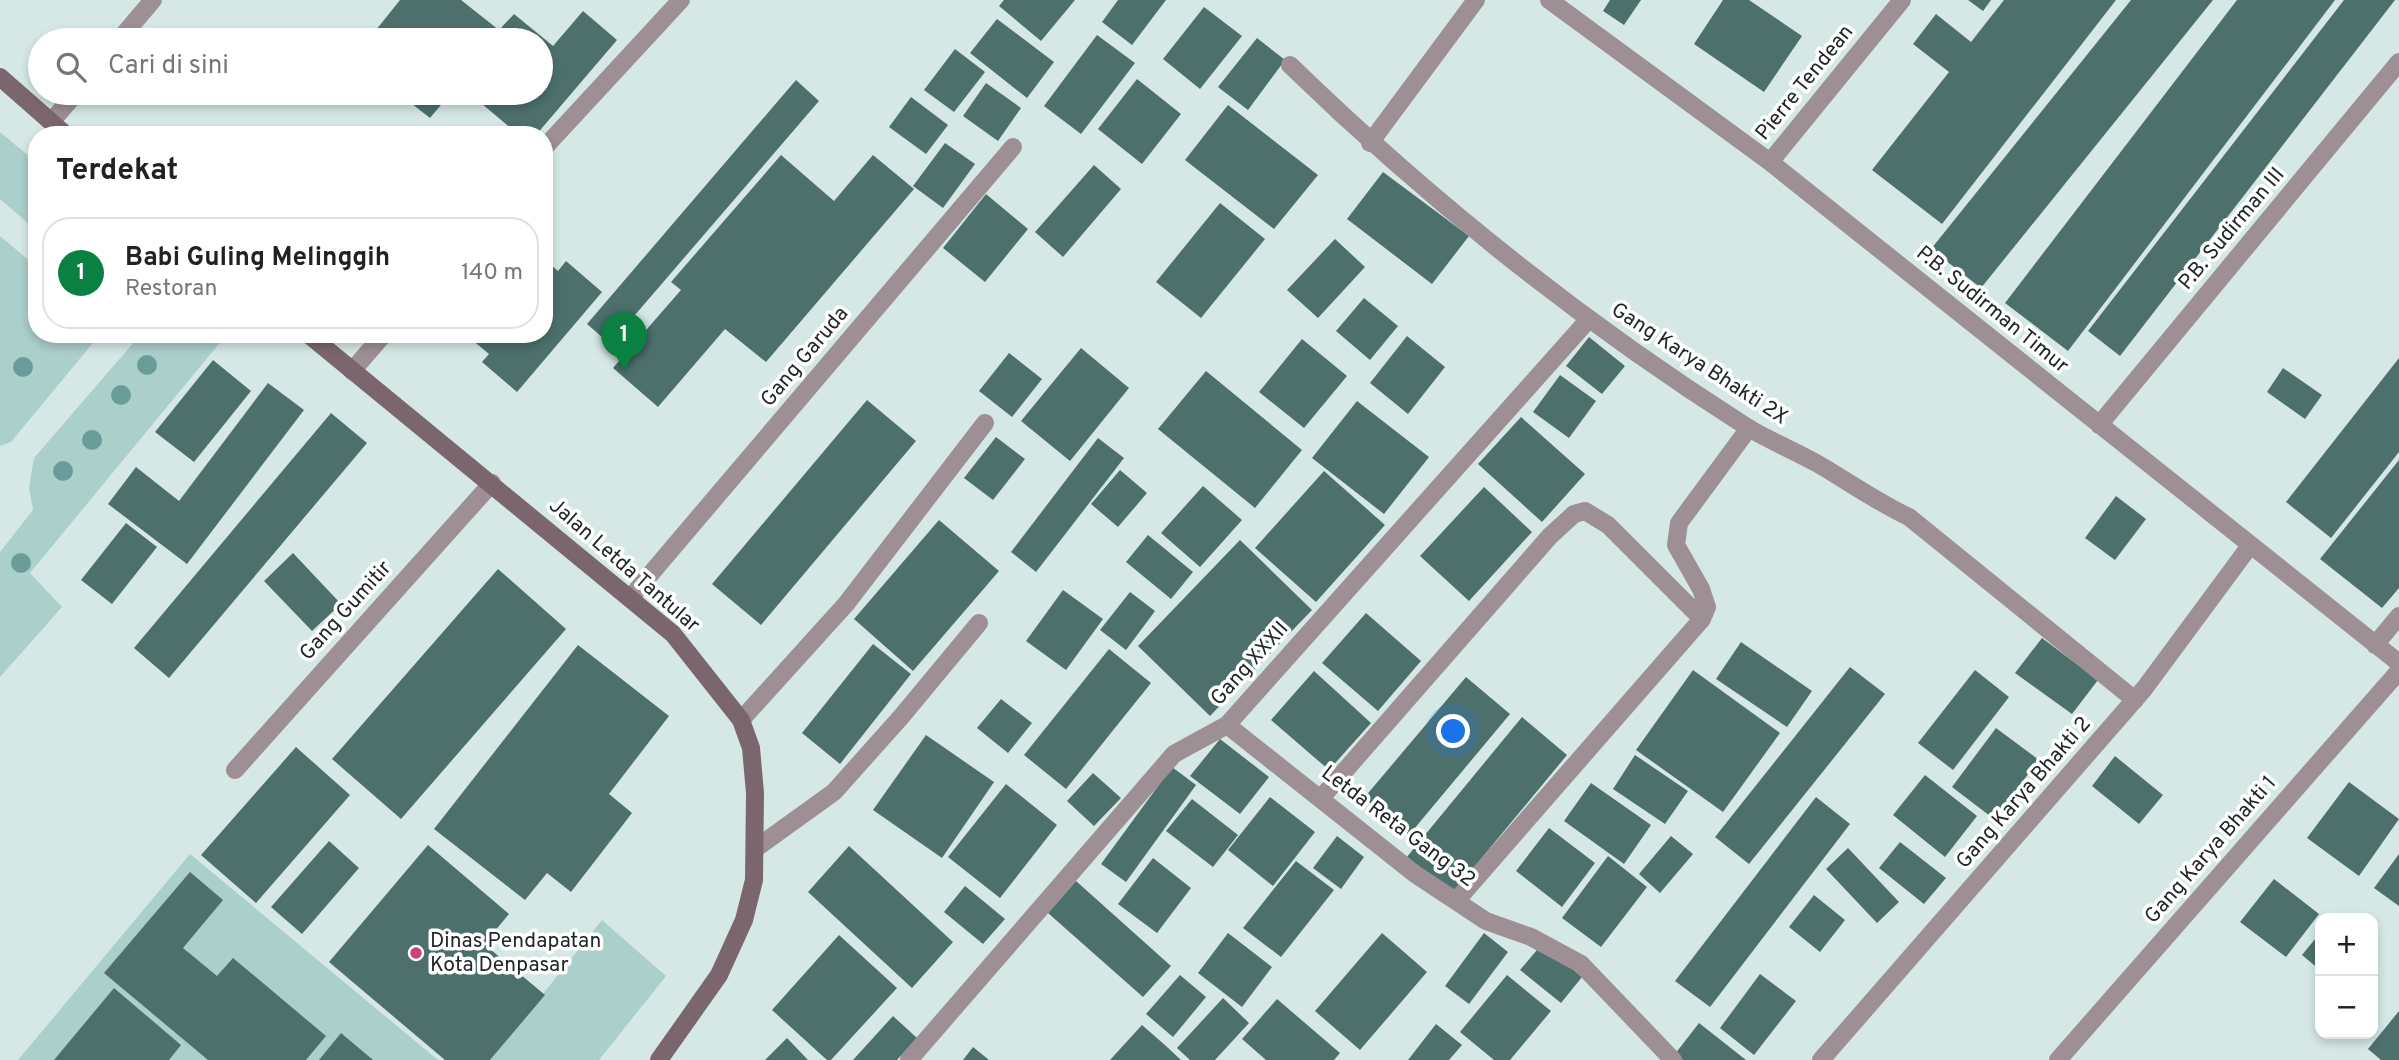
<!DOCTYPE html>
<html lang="id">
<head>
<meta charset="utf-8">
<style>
  :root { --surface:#fff; --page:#f6f6f6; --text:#222; --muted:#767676; --line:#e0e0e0; --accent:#0b8043 }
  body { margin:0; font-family:Overpass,sans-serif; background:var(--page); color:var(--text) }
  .controls { position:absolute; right:21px; bottom:21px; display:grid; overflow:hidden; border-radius:14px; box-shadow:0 4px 10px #0003 }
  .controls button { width:63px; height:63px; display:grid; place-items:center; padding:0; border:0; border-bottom:2px solid var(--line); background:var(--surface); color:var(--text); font:35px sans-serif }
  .you { position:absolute; left:1454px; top:732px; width:24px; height:24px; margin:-18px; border:5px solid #fff; border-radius:50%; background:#1a73e8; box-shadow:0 0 0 10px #1a73e833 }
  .badge { display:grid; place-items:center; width:46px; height:46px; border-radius:50%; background:var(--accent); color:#fff; font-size:23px; font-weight:700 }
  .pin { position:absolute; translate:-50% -58px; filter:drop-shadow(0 2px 4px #0008) }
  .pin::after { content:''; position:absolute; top:37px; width:24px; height:21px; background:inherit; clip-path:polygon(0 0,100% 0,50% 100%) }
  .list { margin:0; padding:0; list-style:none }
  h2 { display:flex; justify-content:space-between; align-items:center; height:91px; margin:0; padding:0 28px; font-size:30px }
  h2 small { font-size:23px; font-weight:400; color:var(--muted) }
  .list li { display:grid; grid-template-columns:46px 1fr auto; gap:21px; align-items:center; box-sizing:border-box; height:112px; margin:0 14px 14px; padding:0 14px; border:2px solid var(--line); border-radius:28px }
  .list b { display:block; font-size:26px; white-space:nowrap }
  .list p { margin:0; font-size:23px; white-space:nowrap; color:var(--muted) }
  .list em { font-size:23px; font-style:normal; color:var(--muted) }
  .icon { flex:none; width:38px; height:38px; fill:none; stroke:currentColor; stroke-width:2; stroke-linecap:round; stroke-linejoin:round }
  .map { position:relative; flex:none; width:2399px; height:1060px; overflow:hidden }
  .search { position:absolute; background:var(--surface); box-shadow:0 4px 10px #0003; left:28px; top:28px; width:525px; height:77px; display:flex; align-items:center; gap:18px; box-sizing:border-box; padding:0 24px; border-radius:38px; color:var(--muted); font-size:26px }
  .panel { position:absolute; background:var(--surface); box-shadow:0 4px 10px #0003; left:28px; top:126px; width:525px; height:217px; border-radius:28px }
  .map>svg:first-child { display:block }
</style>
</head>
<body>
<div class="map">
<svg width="2399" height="1060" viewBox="0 0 2399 1060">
  <rect width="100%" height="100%" fill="#d6e8e6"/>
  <path fill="#abcfcb" d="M0,132l37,31v68l-37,-32z
    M0,236l37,31v67h56l-1,10 -81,98 -11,4z
    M141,334h86l-197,239 32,34 -62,70v-125l33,-42 -4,-22 5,-30z
    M190,854l248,206h-420z
    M602,920l64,56 -67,84h-109z"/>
  <path fill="#4d706d" d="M400,0h61l38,30 15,-16 39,32 30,-35 34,29 -81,95h-17l-50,-42h72v-53h-173z
    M1004,0h71l-34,41 -42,-35z
    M1118,0h48l-34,45 -30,-23z
    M1610,0h31l-17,25 -21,-14z
    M1723,0h26l53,36 -38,56 -70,-48z
    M1968,0h23l-8,11z
    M2004,0h112l-174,224 -70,-54 77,-98 -36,-28 23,-30 35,28z
    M2131,0h82l-232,288 -50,-39z
    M2237,0h98l-267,351 -63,-48z
    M2344,0h51l-275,356 -32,-25z
    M1204,7l38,29 -42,53 -37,-30z
    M997,19l57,43 -27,36 -57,-45z
    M1097,35l38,28 -54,71 -37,-28z
    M1257,38l28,22 -37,50 -30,-23z
    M955,49l30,23 -31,40 -30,-22z
    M1137,79l44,35 -39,50 -44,-35z
    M796,80l23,21 -209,243 -23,-20z
    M986,83l35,25 -23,33 -35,-25z
    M398,93h53l-21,25z
    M911,97l37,28 -22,29 -37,-27z
    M1228,105l90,70 -44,54 -89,-69z
    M945,143l30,21 -32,44 -30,-22z
    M781,155l53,46 39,-46 41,34 -148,173 -41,-33 -67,78 -45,-39 68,-78 -10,-8z
    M1094,165l27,24 -58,68 -28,-25z
    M1383,172l86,64 -37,48 -85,-65z
    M986,194l42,35 -43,53 -42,-34z
    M1220,203l45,36 -64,79 -45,-36z
    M1335,239l30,28 -47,51 -31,-28z
    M544,259l14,12 8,-10 36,31 -85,100 -35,-30 7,-8 -24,-20h79z
    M1364,298l34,28 -28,34 -34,-29z
    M1407,336l38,31 -37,47 -38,-31z
    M1589,337l36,29 -23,28 -36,-28z
    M1302,339l45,37 -43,52 -45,-36z
    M1081,348l48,40 -59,73 -49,-40z
    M1009,353l33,26 -30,38 -33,-26z
    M2399,358v94l-68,86 -45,-36z
    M213,360l38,31 -57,71 -39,-30z
    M2283,368l39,27 -17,24 -38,-27z
    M1206,371l96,79 -47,58 -97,-79z
    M1560,375l36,26 -27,37 -36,-26z
    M268,383l36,27 -117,154 -79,-60 28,-37 43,34z
    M867,400l49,41 -155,184 -49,-41z
    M1357,401l72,56 -45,57 -72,-56z
    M331,413l36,30 -198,235 -35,-30z
    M1521,417l64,57 -43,48 -64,-58z
    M996,437l29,22 -32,41 -29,-22z
    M1098,438l26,20 -88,114 -25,-20z
    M2399,460v128l-17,20 -62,-49z
    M1120,470l27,23 -29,34 -27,-23z
    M1324,471l61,54 -69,77 -61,-54z
    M1203,486l39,34 -42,47 -39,-34z
    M1484,487l48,45 -63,69 -49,-45z
    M2116,496l30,23 -31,41 -30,-22z
    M939,520l60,51 -86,100 -59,-52z
    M126,523l31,24 -45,57 -31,-24z
    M1148,535l45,37 -22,27 -45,-37z
    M1240,540l72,70 -102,106 -72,-70z
    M293,553l48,51 -29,27 -48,-50z
    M498,569l68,60 -165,190 -69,-60z
    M1063,590l40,29 -37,51 -40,-29z
    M1130,592l25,19 -29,39 -26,-20z
    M1366,613l55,48 -43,50 -56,-48z
    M2042,638l56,42 -26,34 -57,-41z
    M1741,642l71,49 -25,36 -71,-48z
    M873,644l38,30 -71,90 -38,-31z
    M578,645l91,71 -60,78 23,19 -61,79 -24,-19 -22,27 -91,-71z
    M1109,649l42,34 -85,106 -42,-34z
    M1850,667l35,27 -136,170 -34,-27z
    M1693,670l87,63 -57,79 -87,-62z
    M1975,670l34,27 -56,73 -35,-27z
    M1314,671l57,52 -42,47 -58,-50z
    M1466,677l44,37 -101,121 -45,-37z
    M1001,699l31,24 -24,30 -31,-25z
    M1522,717l45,38 -116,140 -45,-37z
    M1996,728l43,32 -45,59 -42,-32z
    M926,735l68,47 -52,76 -69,-48z
    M1220,739l49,38 -29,37 -50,-38z
    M296,747l54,48 -94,108 -55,-48z
    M1635,755l53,36 -23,33 -52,-35z
    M2115,756l48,39 -24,29 -47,-38z
    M1172,767l24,18 -70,97 -25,-18z
    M1093,773l28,25 -27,28 -27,-25z
    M1925,775l52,41 -32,41 -52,-42z
    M2349,782l50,37 -40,57 -52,-38z
    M1591,783l60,42 -27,39 -60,-43z
    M1006,784l51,41 -57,73 -52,-41z
    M1270,797l45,35 -42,54 -45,-36z
    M1816,797l34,27 -140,183 -35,-26z
    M1192,799l46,36 -25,32 -47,-36z
    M1549,828l46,35 -33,44 -46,-36z
    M1337,836l27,21 -23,32 -28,-21z
    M1671,836l22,18 -33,39 -21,-19z
    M329,841l30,27 -57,66 -31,-27z
    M1900,842l46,36 -22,26 -45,-36z
    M428,845l81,69 -25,30 61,51 -55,65h-45l-116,-98z
    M849,846l104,96 -41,46 -104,-96z
    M1848,848l51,54 -22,21 -51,-54z
    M2399,854v52l-25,-18z
    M1608,856l39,31 -46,60 -39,-29z
    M1153,858l38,30 -34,45 -39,-29z
    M1296,861l38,29 -53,67 -38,-29z
    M190,872l33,28 -40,48 34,28 16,-18 93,78 -20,24h-98l-104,-87z
    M2274,879l45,35 -33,43 -46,-35z
    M1076,881l95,85 -28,31 -95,-84z
    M965,886l40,33 -22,25 -39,-32z
    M1814,895l31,25 -25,32 -31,-25z
    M1228,933l44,34 -30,40 -44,-34z
    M1382,933l45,39 -67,78 -45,-39z
    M1484,933l24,19 -39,52 -24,-18z
    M2320,933v37l-18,-15z
    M839,935l58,53 -66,72h-4l-55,-50z
    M1542,944l40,33 -21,26 -41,-33z
    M1760,974l36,27 -42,54 -34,-27z
    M1180,975l26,22 -33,40 -27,-23z
    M1507,975l44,36 -41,49h-16l-34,-28z
    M114,988l67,57 -12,15h-115z
    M1223,998l26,25 -34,37h-25l-13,-12z
    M1277,999l63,54 -6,7h-68l-24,-21z
    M2399,1011v49h-18l-13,-11z
    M893,1016l24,22 -20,22h-44z
    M1699,1023l47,37h-63l-8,-6z
    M1436,1024l26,21 -13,15h-41z
    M1142,1025l24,21 15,14h-71z
    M341,1033l32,27h-54z
    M787,1038l21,22h-43z
    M973,1047l16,13h-26z"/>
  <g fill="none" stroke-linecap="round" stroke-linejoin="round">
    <path stroke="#9d8f93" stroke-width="18" d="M119,40l34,-40
      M51,122l25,-29
      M631,597l382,-450"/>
    <path stroke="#9d8f93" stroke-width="18" d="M1549,0l221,162 629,501
      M1290,65c138,134 295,259 457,362 23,14 48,24 71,37 31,18 59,38 91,53l226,183
      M1370,143l106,-143
      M544,148l137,-148
      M1770,162l132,-162
      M352,371l32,-37
      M2099,425l300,-363
      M2375,645l24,-29
      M741,720l105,-116 139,-181
      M1227,725l188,149 71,47 45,16 50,27 92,96
      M235,770l257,-287
      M1321,798l229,-262 24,-22 11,-3 23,14 94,94
      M755,849l79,-57 67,-75 78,-94
      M1456,901l246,-282 5,-12 -6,-18 -25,-44 3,-22 70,-95
      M909,1060l265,-306 53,-29 362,-406
      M1821,1060l323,-371 105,-142
      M2058,1060l341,-389"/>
    <path stroke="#7b666d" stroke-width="18" d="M0,77l66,58
      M308,334l365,300 68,86 10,28 4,45 -1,87 -10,40 -25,55 -60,85"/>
  </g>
  <g fill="#6a9d9a">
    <circle cx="147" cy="365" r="10"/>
    <circle cx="23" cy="367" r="10"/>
    <circle cx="121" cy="395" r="10"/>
    <circle cx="92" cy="440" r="10"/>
    <circle cx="63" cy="471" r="10"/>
    <circle cx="21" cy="563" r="10"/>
  </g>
  <circle fill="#ca417d" stroke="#fff" stroke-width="2.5" cx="416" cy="953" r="7"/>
  <g text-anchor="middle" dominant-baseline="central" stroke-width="7" stroke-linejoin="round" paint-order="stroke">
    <g font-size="21" fill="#212727" stroke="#fff">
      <text transform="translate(1805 83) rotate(-51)">Pierre Tendean</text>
      <text transform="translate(2232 229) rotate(-50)">P.B. Sudirman III</text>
      <text transform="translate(1992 310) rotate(39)">P.B. Sudirman Timur</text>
      <text transform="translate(805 357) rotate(-50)">Gang Garuda</text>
      <text transform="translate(1699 364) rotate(33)">Gang Karya Bhakti 2X</text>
      <text transform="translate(624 566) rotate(41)">Jalan Letda Tantular</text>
      <text transform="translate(346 611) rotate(-48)">Gang Gumitir</text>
      <text transform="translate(1250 664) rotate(-48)">Gang XXXII</text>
      <text transform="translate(2024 793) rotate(-49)">Gang Karya Bhakti 2</text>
      <text transform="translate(1398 827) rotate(37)">Letda Reta Gang 32</text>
      <text transform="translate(2211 850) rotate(-49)">Gang Karya Bhakti 1</text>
    </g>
    <g font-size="21" fill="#212727" stroke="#fff" text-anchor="start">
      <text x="430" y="941">Dinas Pendapatan<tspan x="430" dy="24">Kota Denpasar</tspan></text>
    </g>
  </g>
</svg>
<div class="controls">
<button>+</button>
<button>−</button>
</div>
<div class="you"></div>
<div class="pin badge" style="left:624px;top:370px">1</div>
<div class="search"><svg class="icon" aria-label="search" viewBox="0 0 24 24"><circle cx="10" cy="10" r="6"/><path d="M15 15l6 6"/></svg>Cari di sini</div>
<section class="panel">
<h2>Terdekat<small></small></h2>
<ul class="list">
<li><span class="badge">1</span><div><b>Babi Guling Melinggih</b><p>Restoran</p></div><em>140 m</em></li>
</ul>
</section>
</div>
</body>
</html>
